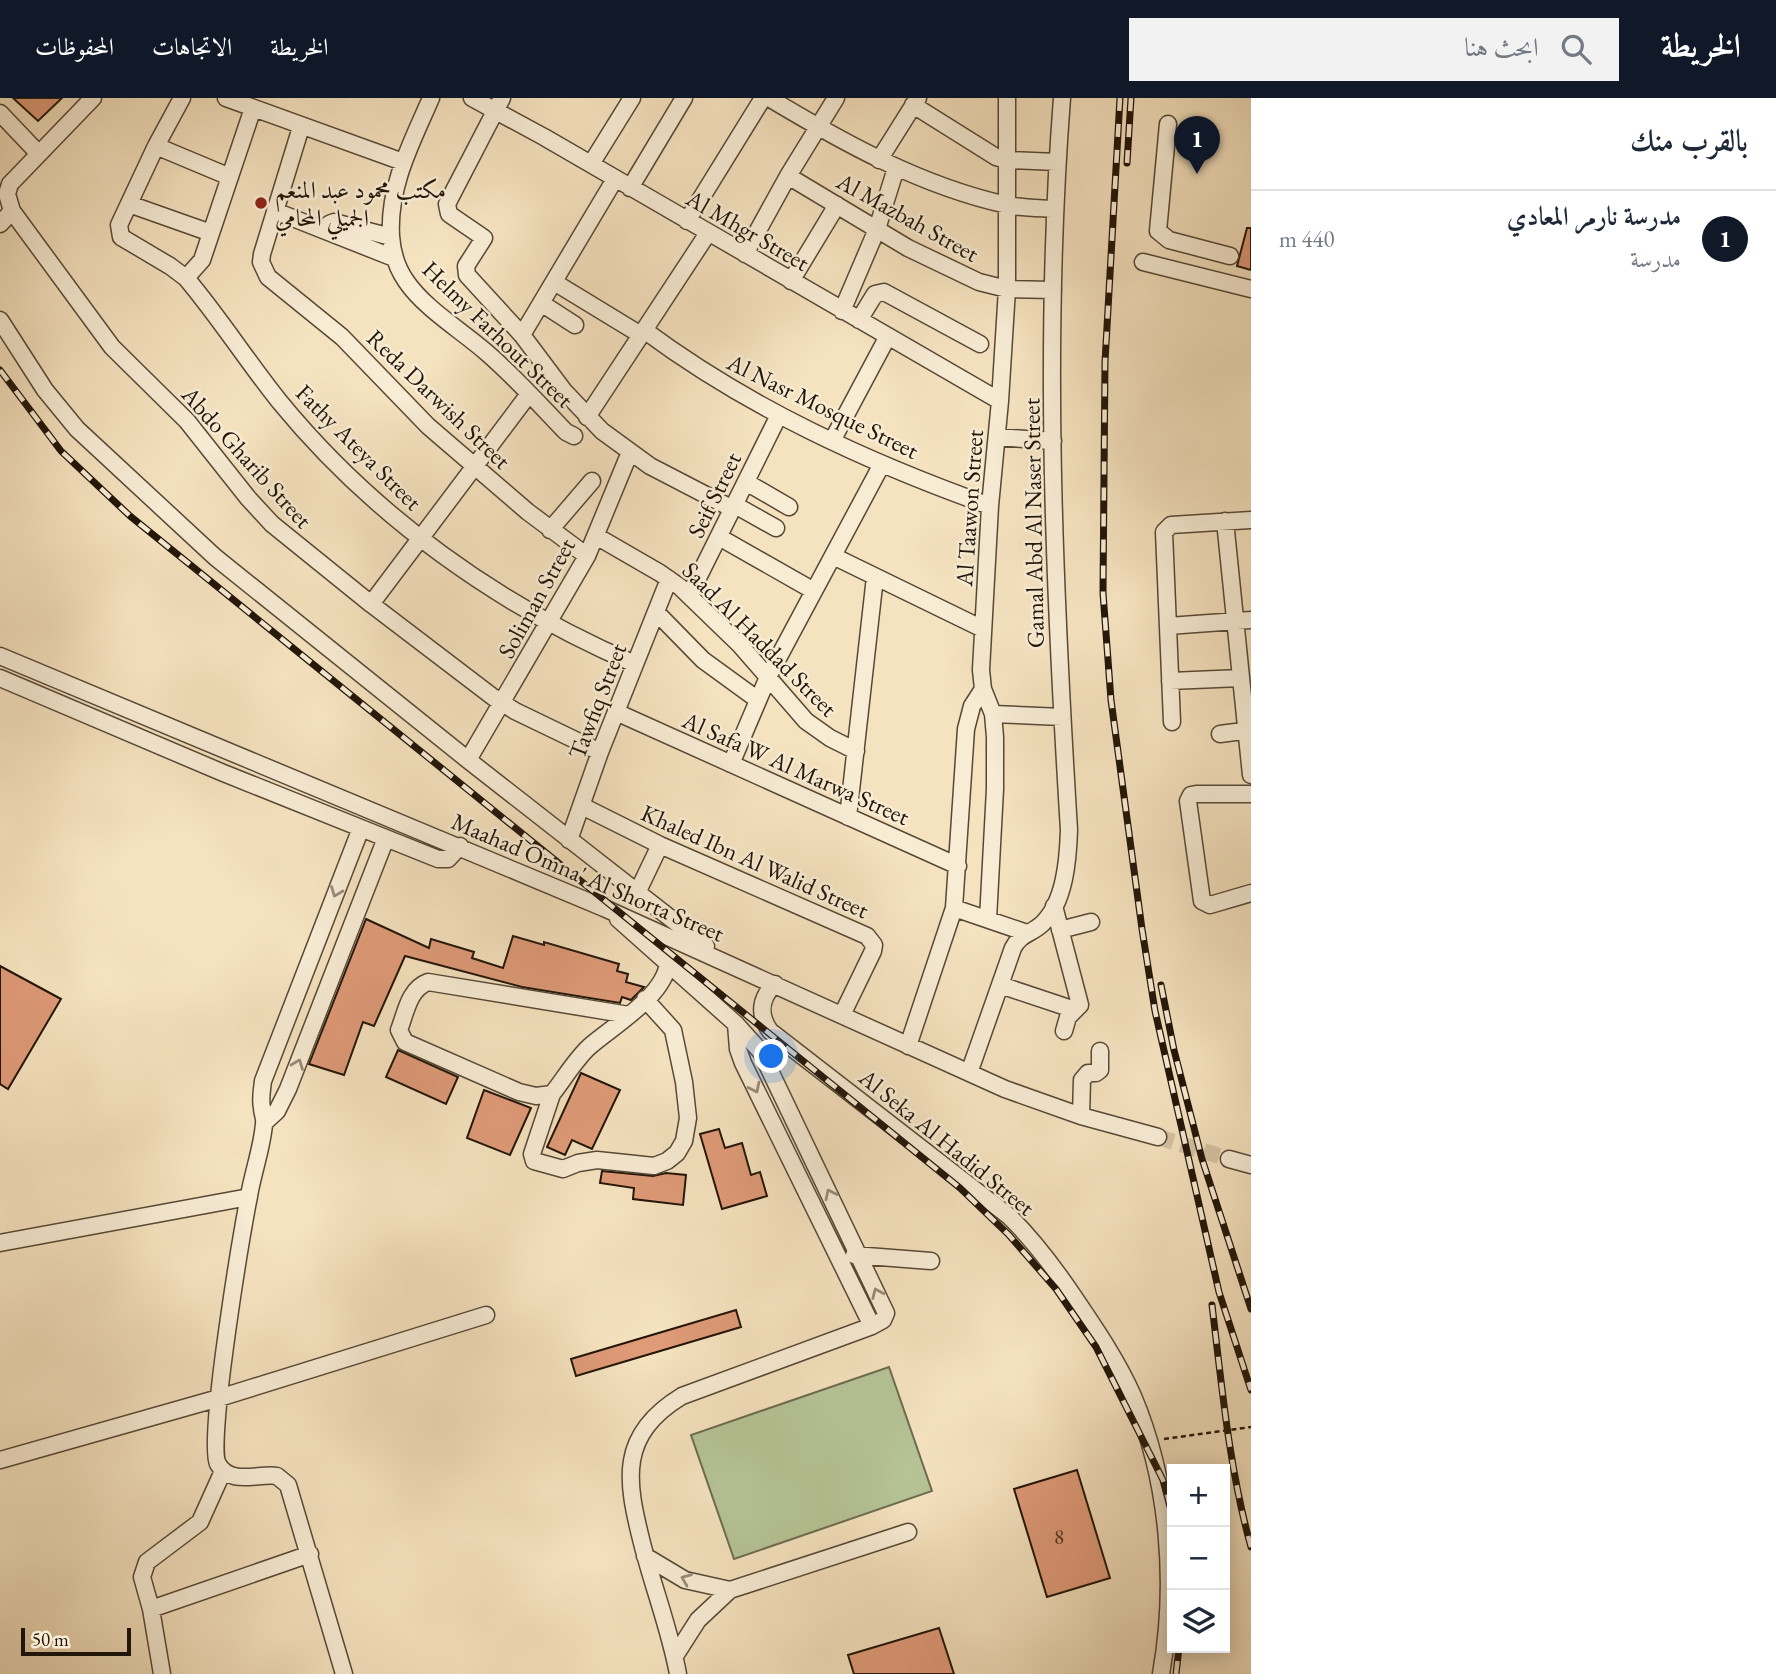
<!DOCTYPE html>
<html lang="ar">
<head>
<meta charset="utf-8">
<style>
  :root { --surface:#fff; --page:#f2f2f3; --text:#1f2937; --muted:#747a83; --line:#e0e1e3; --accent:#111827 }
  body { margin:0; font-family:"EB Garamond",Amiri,serif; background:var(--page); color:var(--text); direction:rtl }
  .controls { position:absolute; right:21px; bottom:21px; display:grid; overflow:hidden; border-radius:0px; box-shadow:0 4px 18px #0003 }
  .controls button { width:63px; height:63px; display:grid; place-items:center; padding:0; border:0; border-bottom:2px solid var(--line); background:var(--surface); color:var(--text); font:35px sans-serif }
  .scale { position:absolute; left:21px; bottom:18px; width:110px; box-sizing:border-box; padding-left:7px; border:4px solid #221509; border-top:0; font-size:19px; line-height:24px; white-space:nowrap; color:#221509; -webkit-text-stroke:5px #f8ecd5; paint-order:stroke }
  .you { position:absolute; left:772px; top:959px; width:24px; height:24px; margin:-18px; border:5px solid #fff; border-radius:50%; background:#1a73e8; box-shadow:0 0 0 10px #1a73e833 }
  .badge { display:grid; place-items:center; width:46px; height:46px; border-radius:50%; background:var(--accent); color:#fff; font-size:23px; font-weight:700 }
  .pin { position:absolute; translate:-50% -58px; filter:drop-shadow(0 2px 4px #0008) }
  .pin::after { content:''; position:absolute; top:37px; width:24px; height:21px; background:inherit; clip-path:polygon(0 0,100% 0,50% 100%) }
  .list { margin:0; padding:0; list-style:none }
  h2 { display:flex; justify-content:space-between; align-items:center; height:91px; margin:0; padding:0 28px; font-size:30px }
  h2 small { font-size:23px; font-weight:400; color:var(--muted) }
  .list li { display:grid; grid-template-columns:46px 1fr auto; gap:21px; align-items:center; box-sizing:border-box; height:98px; padding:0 28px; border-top:2px solid var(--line) }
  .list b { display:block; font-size:26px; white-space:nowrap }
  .list p { margin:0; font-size:23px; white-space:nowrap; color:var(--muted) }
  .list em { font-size:23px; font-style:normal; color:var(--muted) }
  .icon { flex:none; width:38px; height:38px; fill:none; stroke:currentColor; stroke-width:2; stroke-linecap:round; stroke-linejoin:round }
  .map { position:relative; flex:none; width:1251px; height:1576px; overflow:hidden; direction:ltr }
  header { display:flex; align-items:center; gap:42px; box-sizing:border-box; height:98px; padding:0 35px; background:var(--accent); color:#fff }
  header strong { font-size:33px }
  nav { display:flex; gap:38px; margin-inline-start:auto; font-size:24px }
  .search { width:490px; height:63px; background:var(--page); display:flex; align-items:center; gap:18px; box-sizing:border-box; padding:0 24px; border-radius:0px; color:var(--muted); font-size:26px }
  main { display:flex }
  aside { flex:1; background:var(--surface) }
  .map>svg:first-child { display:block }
</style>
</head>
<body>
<header>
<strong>الخريطة</strong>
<div class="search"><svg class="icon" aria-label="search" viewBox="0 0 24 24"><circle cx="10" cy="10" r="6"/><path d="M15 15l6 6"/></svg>ابحث هنا</div>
<nav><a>الخريطة</a><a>الاتجاهات</a><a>المحفوظات</a></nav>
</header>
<main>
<aside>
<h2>بالقرب منك<small></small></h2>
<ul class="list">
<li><span class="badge">1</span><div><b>مدرسة نارمر المعادي</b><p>مدرسة</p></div><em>440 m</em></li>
</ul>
</aside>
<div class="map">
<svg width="1251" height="1576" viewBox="0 0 1251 1576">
  <rect width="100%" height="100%" fill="#f5e2bf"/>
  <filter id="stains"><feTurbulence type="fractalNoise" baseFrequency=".00286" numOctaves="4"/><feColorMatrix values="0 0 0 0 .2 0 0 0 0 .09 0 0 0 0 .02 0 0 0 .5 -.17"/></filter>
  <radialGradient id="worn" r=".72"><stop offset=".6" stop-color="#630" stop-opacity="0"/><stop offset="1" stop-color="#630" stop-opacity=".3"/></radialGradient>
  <path fill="#b6c496" stroke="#6c6c50" stroke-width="2" d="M889,1269l43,124 -198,68 -43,-124z"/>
  <path fill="#df9a78" stroke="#221509" stroke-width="2" d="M13,0h49l-24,23z
    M1247,130h4v42l-14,-4z
    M366,821l63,29 2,-9 43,13 -2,6 31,10 10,-32 31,9v-3l75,22 -2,7 11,3 -2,8 18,5 -13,13 -9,-3 -2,6 -98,-16 -117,-31 -31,70 -11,-4 -19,53 -35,-11z
    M0,868l61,33 -53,90 -8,-5z
    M398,952l60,27 -12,27 -60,-27z
    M581,975l39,17 -28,59 -20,-9 -7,15 -18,-8z
    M484,992l47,18 -21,47 -43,-17z
    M719,1031l6,19 17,-5 9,32 9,-3 7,24 -45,13 -22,-75z
    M602,1073l51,5 13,-3 20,2 -3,30 -50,-6 1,-11 -34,-5z
    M736,1212l5,17 -165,49 -5,-17z
    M1077,1372l33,108 -63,19 -33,-108z
    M939,1530l15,46h-100l-6,-19z"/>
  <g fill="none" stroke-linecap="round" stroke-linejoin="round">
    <path stroke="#d5c3a4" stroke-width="16" stroke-dasharray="16 8" stroke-linecap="butt" d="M1158,1039l71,22"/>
    <g stroke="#574836" stroke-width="19">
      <path id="minor" d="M182,0l-26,48 -37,79 2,12 49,29 16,12c33,39 61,83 93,123 94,115 220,205 356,263
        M226,0l177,64
        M431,0c-19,44 -43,88 -40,138 1,15 6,32 15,45 18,27 56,50 80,71 29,25 54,53 80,80l8,4
        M472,0l72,39 456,264
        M502,0l-55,106 2,10 35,24 -18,28 1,9 55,60 42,56 38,40 48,35 83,43
        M769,0c75,45 152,88 238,107 15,3 32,3 48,4
        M913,7l83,52 11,3 50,2
        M0,15l39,41
        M1168,26l-10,107 11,9 61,16
        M301,29l-39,127 -1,8 7,15 74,60 86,89 100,86 59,44
        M156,48l74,31
        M879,62l39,-62
        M591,66l41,-66
        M788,78l120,72 71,34 28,7 46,1
        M630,90l54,-90
        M129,106l82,29
        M12,113l100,136 75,74 61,77 24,26 99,80 122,93 22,14 85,41
        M275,113l119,47
        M687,123l76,-123
        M0,126l12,-13 -5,-17 3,-10 83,-86
        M326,133l3,-7 5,-2 57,15
        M745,156l43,-78 48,-78
        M1143,164l108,27
        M186,180l16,-18 51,-152
        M791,183l46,-76
        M554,184l87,53
        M541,205l34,22
        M842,213l35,-82 19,-61
        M0,222l45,70 32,39 138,128 253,203 238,186
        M859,222l16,-26 9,-2 96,52
        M644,232c105,78 223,132 346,176
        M522,237l93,-156
        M587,319l121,-184
        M997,339l56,4
        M832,343l56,-105
        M746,384l43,25
        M735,407l41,23
        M1225,423l26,254
        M550,432l42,-49
        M596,438l64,37 20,14 60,58 66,76 24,17 26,13
        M719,439l95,54
        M833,458l150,73
        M689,498l90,-181
        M371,506l158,-210
        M656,514l47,48 55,40
        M1168,528l83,-6
        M0,558l604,252 401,181 76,27 77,21
        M0,580l221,94 217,87h10l12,-13
        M1170,583l71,-3
        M616,614l342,154
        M993,616l69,3
        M1172,624l-8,-190 7,-7 80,-5
        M1220,636l31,-4
        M468,662l119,-204 43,-104
        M731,666l37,-87 114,-213
        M1251,696h-55l-5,1 -3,6 14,100 8,4 41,-12
        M582,708l78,39 207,91 7,9 -1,6 -31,64
        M848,719l27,-240
        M569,742l31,-88 69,-173
        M637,795l23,-48
        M1054,808l25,95 1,4 -12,12 -4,14
        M954,810l73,25
        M618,821l118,105 25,28 125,261 -3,7 -11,6 -190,70c-64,39 -56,84 -40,147 11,44 28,87 36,131
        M988,821l7,-130v-52l-2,-23 -10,-25 -2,-19 9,-164 10,-105 7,-112v-191
        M1060,832l31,-8
        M775,886c-15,14 -17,30 -5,47l240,186c26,26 46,53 66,83 21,31 42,62 57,96 36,85 44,188 28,278
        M1000,887l75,25
        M629,917l-201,-33c-19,7 -22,30 -29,48l6,12 114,50 17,4 16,-2c12,-15 23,-34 37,-47 24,-21 77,-52 79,-85
        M736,926l2,25 5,14 129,263
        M908,948l46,-138 12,-179 6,-23 11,-17
        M969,975l44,-125c7,-14 18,-14 29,-24 23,-22 26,-64 27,-94 -15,-243 -26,-488 -7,-732
        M552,996l-20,60 2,7 29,8 15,-6 19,-3 57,6 13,-5 10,-8 7,-12 4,-23 -4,-36 -11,-52 -28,-31
        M1081,1018l1,-36 6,-7h8l4,-3v-19
        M265,1024l12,-11 11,-22 98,-251
        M1229,1061l22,6
        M0,1145l249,-46
        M854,1157l77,6
        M0,1362l219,-62 267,-83
        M645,1458l40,24 45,10
        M151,1511l-9,-32 5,-15 53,-40 23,-51
        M675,1558l23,-36 32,-30 178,-58
        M162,1576l-11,-65 159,-55
        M344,1576l-56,-189 -11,-9c-18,-3 -47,10 -59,-12 -12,-19 24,-232 31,-268 4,-24 13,-48 15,-72 1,-6 -2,-11 -2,-16 -2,-9 0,-18 1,-27l98,-253"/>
    </g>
    <use href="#minor" stroke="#f8ecd5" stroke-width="16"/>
    <g stroke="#221509" stroke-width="7">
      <path id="rail" d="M1120,0l-15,264 -2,231 8,107 31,229 13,82 64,281 32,98
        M1127,65l4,-65
        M0,272l61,81 69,65 830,672 48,46 48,55 40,58 67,133 9,34
        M1161,887l13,65 28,109 49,150
        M1212,1207c10,82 17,163 39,242
        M1176,1576l3,-26"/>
    </g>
    <use href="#rail" stroke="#f8ecd5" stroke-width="4.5" stroke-dasharray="13" stroke-linecap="butt"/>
    <path stroke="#221509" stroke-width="2.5" stroke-dasharray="5 3.5" stroke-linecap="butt" d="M1164,1341l87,-12"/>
  </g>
  <defs><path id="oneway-chevron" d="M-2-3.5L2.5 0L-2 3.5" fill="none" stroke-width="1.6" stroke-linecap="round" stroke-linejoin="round" transform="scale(1.75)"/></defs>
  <g stroke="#988b79">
    <use href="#oneway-chevron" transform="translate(336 794) rotate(111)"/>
    <use href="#oneway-chevron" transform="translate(298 966) rotate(-69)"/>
    <use href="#oneway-chevron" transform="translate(755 990) rotate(64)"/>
    <use href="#oneway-chevron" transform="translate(830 1096) rotate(-116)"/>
    <use href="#oneway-chevron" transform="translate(877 1195) rotate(-114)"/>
    <use href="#oneway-chevron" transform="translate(686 1481) rotate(-158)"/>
  </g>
  <circle fill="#8f2418" stroke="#f8ecd5" stroke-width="2.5" cx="261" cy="105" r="7"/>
  <g text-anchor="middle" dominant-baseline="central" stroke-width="5" stroke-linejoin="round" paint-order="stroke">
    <g font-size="21" fill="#513625">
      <text x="1059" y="1438">8</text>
    </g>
    <g font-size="24" fill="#221509" stroke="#f8ecd5" text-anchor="start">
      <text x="275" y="91">مكتب محمود عبد المنعم<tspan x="275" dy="28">الجميلي المحامي</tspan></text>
    </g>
    <g font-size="24" fill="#221509" stroke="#f8ecd5">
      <text transform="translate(908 119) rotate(29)">Al Mazbah Street</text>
      <text transform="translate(748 132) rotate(30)">Al Mhgr Street</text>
      <text transform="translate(498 236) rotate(44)">Helmy Farhout Street</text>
      <text transform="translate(439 301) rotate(44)">Reda Darwish Street</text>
      <text transform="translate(823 308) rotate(26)">Al Nasr Mosque Street</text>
      <text transform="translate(359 349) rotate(45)">Fathy Ateya Street</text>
      <text transform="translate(247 359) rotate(48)">Abdo Gharib Street</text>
      <text transform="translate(714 397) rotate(-64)">Seif Street</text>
      <text transform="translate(969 410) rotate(-86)">Al Taawon Street</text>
      <text transform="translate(1033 425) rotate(-91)">Gamal Abd Al Naser Street</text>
      <text transform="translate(536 500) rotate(-61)">Soliman Street</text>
      <text transform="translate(760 541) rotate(45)">Saad Al Haddad Street</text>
      <text transform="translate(597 603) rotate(-69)">Tawfiq Street</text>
      <text transform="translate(796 670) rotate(24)">Al Safa W Al Marwa Street</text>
      <text transform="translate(755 763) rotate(24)">Khaled Ibn Al Walid Street</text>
      <text transform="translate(588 779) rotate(23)">Maahad Omna' Al Shorta Street</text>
      <text transform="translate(947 1044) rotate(39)">Al Seka Al Hadid Street</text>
    </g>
  </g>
  <rect width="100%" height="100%" filter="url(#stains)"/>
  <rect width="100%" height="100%" fill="url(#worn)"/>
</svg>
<div class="controls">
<button>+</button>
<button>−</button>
<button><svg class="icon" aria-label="layers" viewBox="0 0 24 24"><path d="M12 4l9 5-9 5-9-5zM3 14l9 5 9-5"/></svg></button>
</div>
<div class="scale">50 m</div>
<div class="you"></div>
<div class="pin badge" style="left:1197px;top:76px">1</div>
</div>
</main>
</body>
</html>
